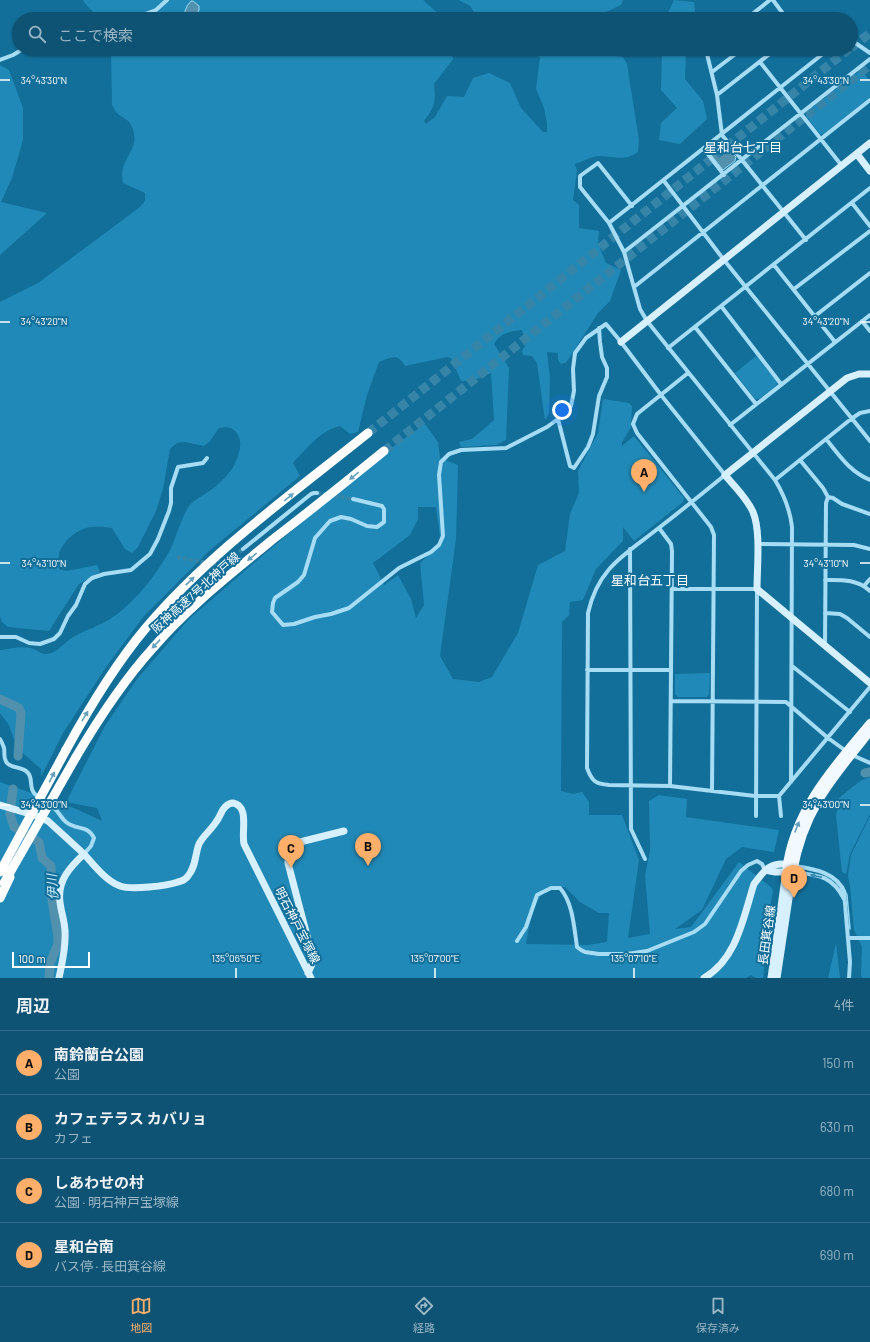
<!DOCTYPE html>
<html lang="ja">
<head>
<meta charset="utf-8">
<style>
  :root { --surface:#0e5374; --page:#1c5d7c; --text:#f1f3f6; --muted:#9bb6c5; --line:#2e6986; --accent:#ffaf69 }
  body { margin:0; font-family:Barlow,"Noto Sans JP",sans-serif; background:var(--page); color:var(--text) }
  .scale { position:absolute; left:12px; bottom:10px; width:78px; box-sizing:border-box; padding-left:4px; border:2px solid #fff; border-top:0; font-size:11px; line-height:14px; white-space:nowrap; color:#fff; -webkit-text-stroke:3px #126f9a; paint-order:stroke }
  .you { position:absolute; left:562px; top:410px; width:14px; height:14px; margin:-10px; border:3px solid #fff; border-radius:50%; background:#1a73e8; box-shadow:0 0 0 6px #1a73e833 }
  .badge { display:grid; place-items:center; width:26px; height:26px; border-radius:50%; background:var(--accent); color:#111; font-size:13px; font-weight:700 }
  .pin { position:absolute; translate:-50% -33px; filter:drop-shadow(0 1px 2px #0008) }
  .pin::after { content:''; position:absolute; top:21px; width:14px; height:12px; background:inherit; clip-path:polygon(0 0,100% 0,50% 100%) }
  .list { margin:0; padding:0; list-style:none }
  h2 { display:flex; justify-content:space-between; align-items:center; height:52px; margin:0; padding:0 16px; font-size:17px }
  h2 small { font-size:13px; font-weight:400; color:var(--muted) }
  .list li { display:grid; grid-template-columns:26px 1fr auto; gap:12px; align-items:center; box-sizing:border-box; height:64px; padding:0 16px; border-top:1px solid var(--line) }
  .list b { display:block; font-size:15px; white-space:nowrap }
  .list p { margin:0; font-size:13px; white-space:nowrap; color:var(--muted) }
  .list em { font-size:13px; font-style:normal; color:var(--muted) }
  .icon { flex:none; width:22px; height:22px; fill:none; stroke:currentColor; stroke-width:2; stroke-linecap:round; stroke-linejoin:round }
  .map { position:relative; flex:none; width:870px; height:978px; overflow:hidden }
  .search { position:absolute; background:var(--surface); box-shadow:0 1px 3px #0004; left:12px; right:12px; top:12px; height:44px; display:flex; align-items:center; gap:10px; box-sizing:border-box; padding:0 14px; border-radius:22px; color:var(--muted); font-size:15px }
  .sheet { height:308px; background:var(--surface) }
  nav { display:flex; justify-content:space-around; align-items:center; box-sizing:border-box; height:56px; border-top:1px solid var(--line); background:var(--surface); font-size:11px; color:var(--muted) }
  nav a { display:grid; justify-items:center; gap:2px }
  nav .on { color:var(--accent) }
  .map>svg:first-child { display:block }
</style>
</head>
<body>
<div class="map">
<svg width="870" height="978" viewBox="0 0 870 978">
  <rect width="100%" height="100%" fill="#126f9a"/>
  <path fill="#2189b7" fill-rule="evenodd" d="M83,0h340l21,19h-250l5,-9 -12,-4 -3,7 3,6h-89c-3,-8 -11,-11 -15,-19z
    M459,0h164l-2,5 -15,7 -3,7h-124l-9,-13z
    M674,0l20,2 2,17h-31z
    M111,49h243l-4,3 9,3v-6h93l1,10 -19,25c2,17 1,23 -10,37l2,3 9,-7 12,-21 17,1 9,-19 16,-5 21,10 11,25 22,24h4v-8l-3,-16 -8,-19 4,-32 -18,-8h94l-2,3 2,4 7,1 4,7 12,76 -1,12c-14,10 -23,4 -39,4 -7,0 -17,6 -24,8l2,7 -4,29 6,5v23l20,3 -1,12 8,20 15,7 -11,31 -12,12 -30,47 -3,3 -4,1 -3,-4v-7l-11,-1 3,26 -1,35 -4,7 -8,-57 -5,-7 -9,-1 -1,-4 4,-7 -4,-14c-13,2 -21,2 -28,14l15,24 -3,72 -10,5 -35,2 -2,-5 13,-3 22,-19 -3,-47 -19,8h-11l-10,-23 -4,-1 -42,9c-7,-13 -14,-9 -26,-4l-12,33 -9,37 -8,2 -10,-8c-19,4 -34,23 -47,37l7,13 -91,75 -65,65 -38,51 -43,66 -22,44v-8l-24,-21 -8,-23 -9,-12v-63c10,-1 21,-4 30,-2 6,1 12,7 17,6 11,-1 18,-13 28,-18 11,-6 24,-10 35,-17 24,-15 48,-46 61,-71 6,-14 10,-29 18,-42 6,-7 15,-11 22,-16 13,-10 25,-22 28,-38 2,-8 2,-13 -3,-20 -5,-6 -10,-5 -17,-4l-9,13 -6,5 -19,-4 -8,1 -7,6 -7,40 -7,22 -18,36 -6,6 -7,-4 -13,-21c-9,-1 -17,-2 -26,0 -11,3 -23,14 -27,25 -1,6 0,11 0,16l8,2 30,-6 3,7 -21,12 -30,47 -41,-4 -6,-5 -2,-5v-315l38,-19 102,-76 5,-6v-8l-22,-10c-6,-27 22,-33 7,-60 -3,-4 -9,-6 -13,-10 -2,-2 -3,-5 -5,-8z
    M662,49h24l-1,30 18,22 4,18 -27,25 -21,-4 2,-17 16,-15 -16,-18z
    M0,65l9,5 14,38v32l-11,38 -11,24 46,11 -47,42z
    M861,70l9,11v16l-46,37h-4l-14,-18v-4z
    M756,356l21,25v4l-18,14h-4l-20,-26z
    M603,399l26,4 3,3 -1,21 -9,15v4l12,-10 50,62 -1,4 -49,39 -11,-14v14l-27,28 -13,31 -13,2 -1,13 -7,7 -1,169 12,3 9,-2 7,10v13h33l17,45 -11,78 22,-4 -5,-59 5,-24 -1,-50 10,-6 28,4 -1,18 93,13 -5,22 -32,-5 -16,12 -24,51 -27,19 16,-2 48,-65 33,26 1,3 -4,21 2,1 -1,13 -7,52h-7l-5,-3 -5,3h-746v-196l74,26 28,13 -5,-13 -31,-6 39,-76 32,-47 52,-60 66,-57 132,-111 38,-27 13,18 2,16 18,7 -2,74 -16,117 13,23 26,3 13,-5 26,-44 20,-68 27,-14 5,-37 9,-21 -1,-22 20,-38zM418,507h18l5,37 -21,19 4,42 -8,13 -5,-19 -13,-24 -14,10 -11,-22 37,-28 8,-16zM548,887h17l15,15 19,11h10l-2,29 -19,3 -62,-1c4,-21 6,-41 22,-57z
    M710,673l-1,21 -2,3h-29l-3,-3v-20z
    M870,777v37l-20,40 -4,20 -4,-2 -6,-56 3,-18 21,-17z
    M870,816v162h-8l-1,-3 1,-28 -8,-17 -4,-44 -2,-10 3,-21z
    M836,943l4,35h-12z"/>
  <path fill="#5291ae" stroke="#98dbf7" d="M191,1h2l6,5v4l-5,9h-7l-3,-5 3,-8z
    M718,140l4,1 14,16 -1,4 -12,9 -16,-20z"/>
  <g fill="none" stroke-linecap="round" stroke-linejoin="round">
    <path stroke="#98dbf7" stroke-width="1.5" d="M843,886l4,9 3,34"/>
    <path stroke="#5291ae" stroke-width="9" d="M0,699l19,9 2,5 -3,43
      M865,773l5,-1
      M13,789l-3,25 4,13 25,15 3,16 9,8 1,34 6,37v7l-8,19 -1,15"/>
    <path stroke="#3685a9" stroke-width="4" stroke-dasharray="4 2" stroke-linecap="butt" d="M317,493l36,6
      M177,557l35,7 17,-4 14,-11"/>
    <path stroke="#3685a9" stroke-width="9" stroke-dasharray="9 4.5" stroke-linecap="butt" d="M851,48l19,-15
      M368,433l481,-384
      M384,451l486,-386"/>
    <path stroke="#a6dcf4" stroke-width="4" d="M773,0l14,19
      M132,19l24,-9 11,-10
      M746,19l24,-19
      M851,40l19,13
      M707,49l-1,1 11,45 5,40 84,105
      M0,60l13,-5 10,-6
      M760,62l82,104
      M712,72l30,-23
      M717,95l59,-46
      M704,149l20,26
      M664,181l60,79 146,181
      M852,203l18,23
      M632,206l-34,-43 -18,13v11l29,36 15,29 16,57 7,12 128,159c9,15 15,29 17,47l-1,255
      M609,223l220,-174
      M624,252l246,-193
      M774,265l61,77
      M634,287l236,-187
      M794,289l76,-58
      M721,306l60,78
      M815,316l55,-43
      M862,321l8,10
      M695,327l61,77
      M668,348l202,-160
      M688,373l-51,41 -4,10 4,9 74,94 3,8 -2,256
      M558,419l12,47 4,2 14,-21 5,-13 6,-38 8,-19v-9l-5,-11 -2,-15 -1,-14
      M730,425l140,-110
      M826,439c14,17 23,32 44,41
      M800,460l23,28 5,9 -2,6 -1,142
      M775,480l76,-61 9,-6 10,-2
      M828,497l5,1 9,6 28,10
      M353,499l29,7 2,3v13l-7,5 -10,-1 -16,-7 -10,-2 -11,4 -15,17 -11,37 -6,7 -23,16 -2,5 -1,9 11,13 11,-1 21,-7 16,-3 18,-6 50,-40 32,-16 8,-7 4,-9 -4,-61 2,-13 8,-8 12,-4 45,-2 41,-21 11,-8 13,-13 3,-15 -1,-22 2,-16 11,-15 20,-14 15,18 40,53 64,80c-22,18 -43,35 -65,52 -34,27 -62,40 -72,86l-1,155c5,13 8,16 22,17l61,1 85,10h24l91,-109
      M659,528l12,16 1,7 -2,235
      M757,544l97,1 16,4
      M243,549l68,-55 3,-1h3
      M630,549l1,280 14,30
      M825,580c17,0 32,-1 45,11
      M864,586l6,-7
      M673,589h84l-1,227
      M825,613l15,1 7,4 23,19
      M0,637h16l13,6 11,1 14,-5 6,-6 8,-17 8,-11 9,-21 7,-6 12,-4 27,-4 19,-16 8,-15 11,-28 2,-8v-15l7,-21 25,-4 4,-5
      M792,666l58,46
      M587,670h84
      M671,701l115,1 42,36 18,13
      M0,739c2,3 3,6 4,9 1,5 -1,10 3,15 5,6 16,3 21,10 5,5 1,14 6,20 5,6 14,10 20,15 5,4 7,10 12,14 11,9 21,2 28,16l-3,8 -7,8
      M852,755l18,8
      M779,796l2,20
      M794,866c19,3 43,6 50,26l6,70 -1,16
      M793,872c24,3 39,3 51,27
      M848,938h22
      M517,941l9,-14 11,-32 14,-7h9c13,15 14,39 17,59l4,3 4,2 14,2h28l20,-3 47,-19 11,-8 36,-53 7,-6 9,-4 5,3 3,6"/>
    <path stroke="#d6f0fd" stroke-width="7" d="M857,154l13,17
      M621,342l249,-199
      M870,374h-11l-12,4 -122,97c9,11 22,23 28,37 8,19 4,56 4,77l113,94
      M0,805l37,11 11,5 36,33
      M765,870l10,2h18l-16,106
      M308,973l4,-9v-9l-24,-92c0,-10 3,-16 12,-21l44,-11
      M59,978c3,-15 7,-30 6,-46 0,-10 -4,-20 -5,-30 -3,-21 10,-35 24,-48 10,11 22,27 36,32 11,4 47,0 58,-4 4,-1 8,-3 10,-6 8,-9 7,-22 11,-32 4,-8 12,-14 17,-22 4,-5 5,-11 9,-15 3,-3 5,-4 8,-4 17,3 8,29 11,41l67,134
      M704,978c33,-19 39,-60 50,-94 11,-15 17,-23 37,-19
      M771,978l15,-107"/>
    <path stroke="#f3faff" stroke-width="8" d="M786,871c7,-60 47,-104 84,-148
      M793,872c11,-62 39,-93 77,-140"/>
    <path stroke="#fff" stroke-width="9" d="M66,750c23,-42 48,-84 79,-121 63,-75 147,-135 223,-196
      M76,757c23,-39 47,-76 77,-109 35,-41 78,-74 119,-108 38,-29 75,-59 112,-89
      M0,898l10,-21"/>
    <path stroke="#fff" stroke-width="9" d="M0,872l66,-122
      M4,883l72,-126"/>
  </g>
  <defs><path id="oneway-solid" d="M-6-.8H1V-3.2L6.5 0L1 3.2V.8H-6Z"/></defs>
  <g fill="#65a1bd">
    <use href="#oneway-solid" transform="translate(354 476) rotate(141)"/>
    <use href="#oneway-solid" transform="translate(289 497) rotate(-39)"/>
    <use href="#oneway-solid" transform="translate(252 557) rotate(141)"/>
    <use href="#oneway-solid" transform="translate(190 581) rotate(-44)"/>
    <use href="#oneway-solid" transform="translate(156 644) rotate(133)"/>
    <use href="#oneway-solid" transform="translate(85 716) rotate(-59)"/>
    <use href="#oneway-solid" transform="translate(52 777) rotate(-62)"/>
  </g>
  <use fill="#61a0bd" href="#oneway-solid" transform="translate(797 827) rotate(-68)"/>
  <use fill="#378ab0" href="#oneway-solid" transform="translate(816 876) rotate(-167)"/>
  <path fill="none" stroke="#fff" stroke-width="1.5" d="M0,80h10M860,80h10M0,322h10M860,322h10M0,563h10M860,563h10M0,805h10M860,805h10M236,968v10M435,968v10M634,968v10"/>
  <g text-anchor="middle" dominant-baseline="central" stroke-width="4" stroke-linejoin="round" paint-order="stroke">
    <g font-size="12" fill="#fff" stroke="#126f9a">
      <text transform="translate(195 592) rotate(-42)">阪神高速7号北神戸線</text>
      <text transform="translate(298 925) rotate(63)">明石神戸宝塚線</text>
      <text transform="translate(766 935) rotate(-82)">長田箕谷線</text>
    </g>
    <g font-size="13" fill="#fff" stroke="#126f9a">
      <text x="743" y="147">星和台七丁目</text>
      <text x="650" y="580">星和台五丁目</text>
    </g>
    <g font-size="13" font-style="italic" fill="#caedfc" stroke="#126f9a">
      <text transform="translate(52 887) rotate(-93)">伊川</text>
    </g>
  </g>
  <g font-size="10" text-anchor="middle" fill="#fff" stroke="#126f9a" stroke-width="4" stroke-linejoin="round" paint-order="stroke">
    <text x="44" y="84">34°43'30"N</text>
    <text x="826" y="84">34°43'30"N</text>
    <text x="44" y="325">34°43'20"N</text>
    <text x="826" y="325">34°43'20"N</text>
    <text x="44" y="567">34°43'10"N</text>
    <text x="826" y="567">34°43'10"N</text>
    <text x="44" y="808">34°43'00"N</text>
    <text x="826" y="808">34°43'00"N</text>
    <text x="236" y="962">135°06'50"E</text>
    <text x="435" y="962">135°07'00"E</text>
    <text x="634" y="962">135°07'10"E</text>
  </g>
</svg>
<div class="scale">100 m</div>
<div class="you"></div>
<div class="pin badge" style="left:644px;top:492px">A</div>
<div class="pin badge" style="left:368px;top:866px">B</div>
<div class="pin badge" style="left:291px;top:868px">C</div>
<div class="pin badge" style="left:794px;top:898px">D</div>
<div class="search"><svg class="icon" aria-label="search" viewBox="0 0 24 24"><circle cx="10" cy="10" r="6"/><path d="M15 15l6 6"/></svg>ここで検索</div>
</div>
<section class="sheet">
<h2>周辺<small>4件</small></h2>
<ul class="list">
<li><span class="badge">A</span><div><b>南鈴蘭台公園</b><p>公園</p></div><em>150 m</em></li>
<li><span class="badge">B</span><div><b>カフェテラス カバリョ</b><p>カフェ</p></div><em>630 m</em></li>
<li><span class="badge">C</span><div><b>しあわせの村</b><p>公園 · 明石神戸宝塚線</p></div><em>680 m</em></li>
<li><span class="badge">D</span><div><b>星和台南</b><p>バス停 · 長田箕谷線</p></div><em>690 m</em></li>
</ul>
</section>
<nav>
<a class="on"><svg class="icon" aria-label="map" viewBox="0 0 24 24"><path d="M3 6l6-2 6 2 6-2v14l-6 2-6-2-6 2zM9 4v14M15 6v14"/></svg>地図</a>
<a><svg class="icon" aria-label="directions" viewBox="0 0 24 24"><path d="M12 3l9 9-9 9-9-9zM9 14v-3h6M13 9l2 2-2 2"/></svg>経路</a>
<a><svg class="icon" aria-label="saved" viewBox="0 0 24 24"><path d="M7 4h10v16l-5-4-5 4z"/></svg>保存済み</a>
</nav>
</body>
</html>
